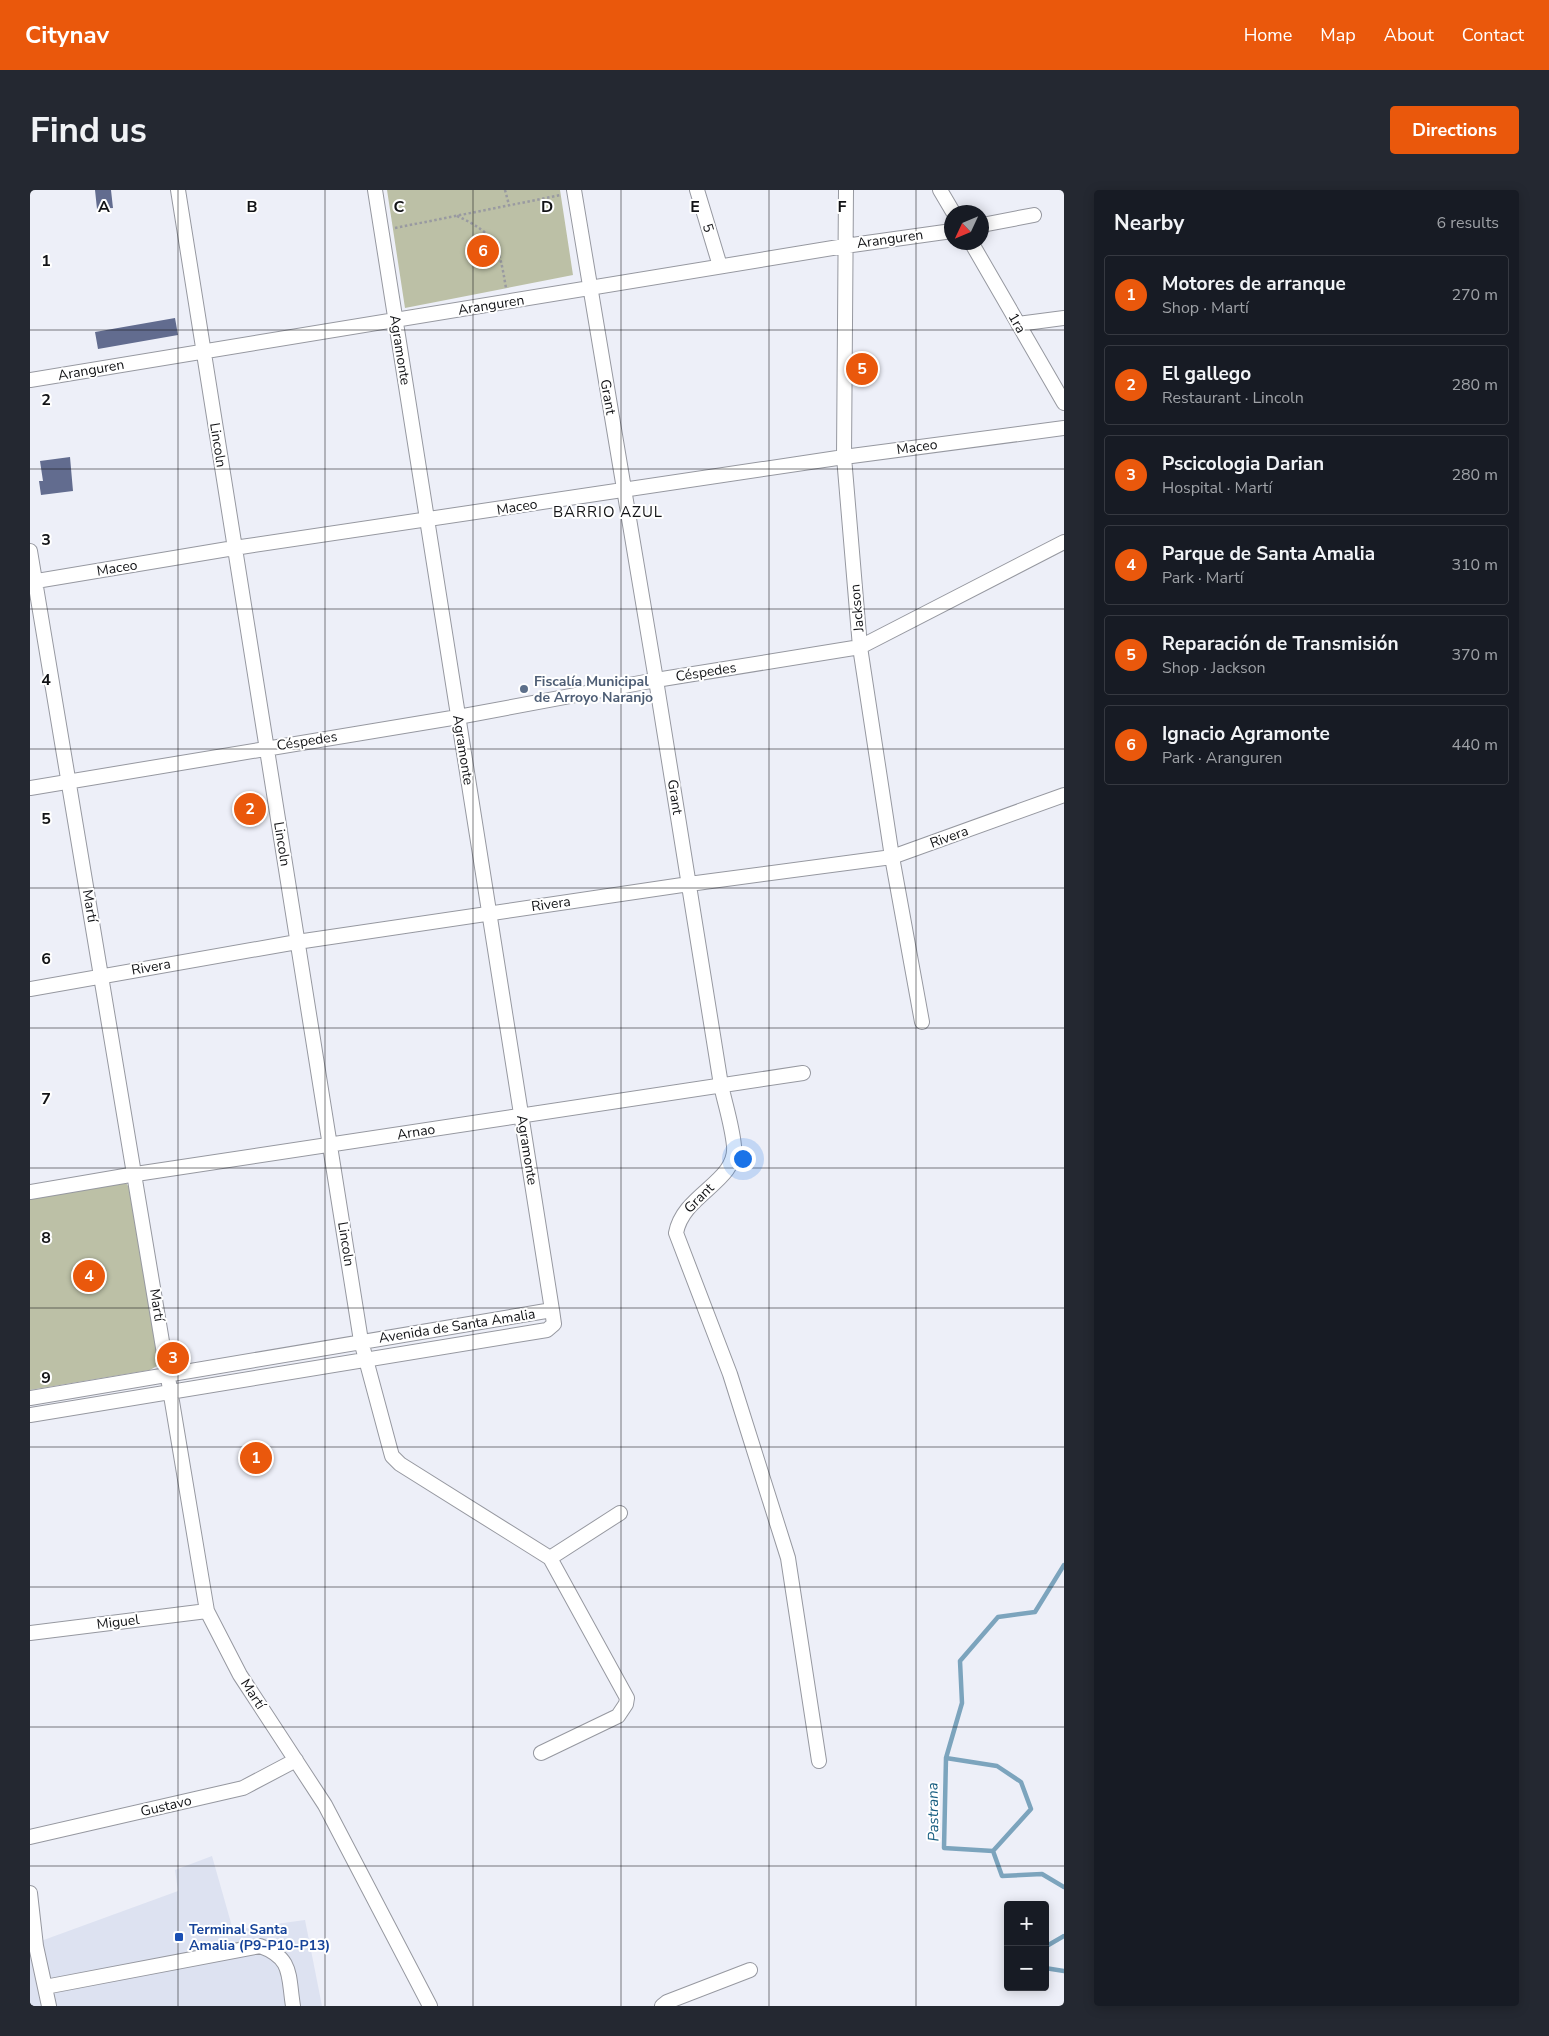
<!DOCTYPE html>
<html lang="en">
<head>
<meta charset="utf-8">
<style>
  :root { --surface:#171b24; --page:#242831; --text:#f1f3f6; --muted:#9ea1a6; --line:#363941; --accent:#ea580c }
  body { margin:0; font-family:"Nunito Sans",sans-serif; background:var(--page); color:var(--text) }
  .controls { position:absolute; right:15px; bottom:15px; display:grid; overflow:hidden; border-radius:5px; box-shadow:0 2px 12px #0003 }
  .controls button { width:45px; height:45px; display:grid; place-items:center; padding:0; border:0; border-bottom:1px solid var(--line); background:var(--surface); color:var(--text); font:25px sans-serif }
  .compass { position:absolute; left:914px; top:15px; width:45px; height:45px; border-radius:50%; background:var(--surface); box-shadow:0 2px 12px #0003; rotate:226deg }
  .you { position:absolute; left:712px; top:968px; width:18px; height:18px; margin:-12px; border:4px solid #fff; border-radius:50%; background:#1a73e8; box-shadow:0 0 0 8px #1a73e833 }
  .badge { display:grid; place-items:center; width:32px; height:32px; border-radius:50%; background:var(--accent); color:#fff; font-size:16px; font-weight:700 }
  .pin { position:absolute; translate:-50% -50%; border:2px solid #fff; box-shadow:0 1px 5px #0006 }
  .list { margin:0; padding:0; list-style:none }
  h2 { display:flex; justify-content:space-between; align-items:center; height:65px; margin:0; padding:0 20px; font-size:21px }
  h2 small { font-size:16px; font-weight:400; color:var(--muted) }
  .list li { display:grid; grid-template-columns:32px 1fr auto; gap:15px; align-items:center; box-sizing:border-box; height:80px; margin:0 10px 10px; padding:0 10px; border:1px solid var(--line); border-radius:5px }
  .list b { display:block; font-size:19px; white-space:nowrap }
  .list p { margin:0; font-size:16px; white-space:nowrap; color:var(--muted) }
  .list em { font-size:16px; font-style:normal; color:var(--muted) }
  .map { position:relative; flex:none; width:1034px; height:1816px; overflow:hidden; border-radius:5px }
  header { display:flex; align-items:center; gap:30px; box-sizing:border-box; height:70px; padding:0 25px; background:var(--accent); color:#fff }
  header strong { font-size:24px }
  nav { display:flex; gap:28px; margin-inline-start:auto; font-size:18px }
  .intro { display:flex; align-items:center; justify-content:space-between; box-sizing:border-box; height:120px; padding:0 30px }
  h1 { margin:0; font-size:35px }
  .button { padding:12px 22px; border-radius:5px; background:var(--accent); color:#fff; font-size:18px; font-weight:700 }
  main { display:flex; gap:30px; padding:0 30px }
  aside { flex:1; background:var(--surface); border-radius:5px; box-shadow:0 2px 12px #0003 }
  .map>svg:first-child { display:block }
</style>
</head>
<body>
<header>
<strong>Citynav</strong>
<nav><a>Home</a><a>Map</a><a>About</a><a>Contact</a></nav>
</header>
<div class="intro"><h1>Find us</h1><a class="button">Directions</a></div>
<main>
<div class="map">
<svg width="1034" height="1816" viewBox="0 0 1034 1816">
  <rect width="100%" height="100%" fill="#edeff8"/>
  <path fill="#dde2f1" d="M182,1666l21,74 72,-10 17,86h-292v-61l148,-54 -3,-21z"/>
  <path fill="#bcc0a6" d="M357,0h173l13,85 -168,33z
    M86,991l10,2 9,13 26,158 -4,12 -7,4 -120,20v-193z"/>
  <g fill="none" stroke-linecap="round" stroke-linejoin="round">
    <path stroke="#7ca4bd" stroke-width="4.5" d="M916,1568l51,8 24,16 10,27 -38,42 9,25 40,-2 22,13
      M963,1661l-49,-3 2,-90 16,-55 -2,-42 38,-44 37,-5 29,-47
      M1015,1757l19,-11
      M1015,1778l19,3"/>
  </g>
  <path fill="#626c8f" d="M65,0h16l2,18 -16,1z
    M145,128l3,17 -80,14 -3,-17z
    M40,267l3,34 -32,4 -2,-14h4l-3,-20z"/>
  <g fill="none" stroke-linecap="round" stroke-linejoin="round">
    <g stroke="#9698a0" stroke-width="16">
      <path id="minor" d="M148,0l183,1151 28,104 3,11 8,8 150,94 77,140 -1,6 -8,12 -77,37
        M345,0l177,1120
        M544,0l82,490 65,405c4,19 11,40 13,61 3,36 -51,48 -58,87l54,141 58,184 31,203
        M667,0l23,76
        M816,0l-2,267 16,190 32,210 30,165
        M910,0l13,22
        M952,35l52,-10
        M941,52l93,161
        M988,134l46,-6
        M0,190l815,-134 107,-15
        M0,361l177,1060 33,64 85,130 105,201
        M0,392l204,-34 610,-91 220,-29
        M0,598l428,-71 198,-37 204,-33 204,-105
        M0,799l267,-47 392,-58 203,-27 172,-62
        M0,1002l106,-18 667,-101
        M0,1208l522,-88 2,14 -7,6 -517,85
        M520,1368l70,-45
        M0,1443l177,-22
        M0,1647l213,-49 53,-28
        M0,1703l6,53 13,60
        M15,1797l215,-41c33,12 28,29 33,60
        M632,1816l5,-4 83,-32"/>
    </g>
    <path stroke="#999aa1" stroke-width="2.5" stroke-dasharray="2.5 2.5" stroke-linecap="butt" d="M475,0l4,15
      M427,26c40,18 42,31 49,72
      M365,38l166,-33"/>
    <use href="#minor" stroke="#fff" stroke-width="14"/>
  </g>
  <path fill="none" stroke="#121316" stroke-width="1" stroke-opacity="0.55" d="M148,0v1816M295,0v1816M443,0v1816M591,0v1816M739,0v1816M886,0v1816M0,140h1034M0,279h1034M0,419h1034M0,559h1034M0,698h1034M0,838h1034M0,978h1034M0,1118h1034M0,1257h1034M0,1397h1034M0,1537h1034M0,1676h1034"/>
  <circle fill="#5c6f8a" stroke="#fff" stroke-width="2" cx="494" cy="499" r="5"/>
  <rect fill="#1a4fb4" stroke="#fff" stroke-width="2" x="144" y="1742" width="10" height="10" rx="2.5"/>
  <g text-anchor="middle" dominant-baseline="central" stroke-width="4" stroke-linejoin="round" paint-order="stroke">
    <g font-size="14" fill="#121316" stroke="#fff">
      <text transform="translate(678 38) rotate(73)">5</text>
      <text transform="translate(860 49) rotate(-8)">Aranguren</text>
      <text transform="translate(461 115) rotate(-9)">Aranguren</text>
      <text transform="translate(987 133) rotate(60)">1ra</text>
      <text transform="translate(370 160) rotate(81)">Agramonte</text>
      <text transform="translate(61 180) rotate(-10)">Aranguren</text>
      <text transform="translate(578 207) rotate(80)">Grant</text>
      <text transform="translate(188 255) rotate(81)">Lincoln</text>
      <text transform="translate(887 257) rotate(-8)">Maceo</text>
      <text transform="translate(487 317) rotate(-9)">Maceo</text>
      <text transform="translate(87 378) rotate(-9)">Maceo</text>
      <text transform="translate(827 418) rotate(-95)">Jackson</text>
      <text transform="translate(676 482) rotate(-9)">Céspedes</text>
      <text transform="translate(277 551) rotate(-9)">Céspedes</text>
      <text transform="translate(433 560) rotate(81)">Agramonte</text>
      <text transform="translate(645 607) rotate(81)">Grant</text>
      <text transform="translate(919 647) rotate(-20)">Rivera</text>
      <text transform="translate(252 654) rotate(81)">Lincoln</text>
      <text transform="translate(521 714) rotate(-8)">Rivera</text>
      <text transform="translate(60 716) rotate(80)">Martí</text>
      <text transform="translate(121 777) rotate(-10)">Rivera</text>
      <text transform="translate(386 942) rotate(-9)">Arnao</text>
      <text transform="translate(497 960) rotate(81)">Agramonte</text>
      <text transform="translate(669 1008) rotate(-45)">Grant</text>
      <text transform="translate(316 1054) rotate(81)">Lincoln</text>
      <text transform="translate(127 1115) rotate(81)">Martí</text>
      <text transform="translate(427 1136) rotate(-9)">Avenida de Santa Amalia</text>
      <text transform="translate(88 1432) rotate(-7)">Miguel</text>
      <text transform="translate(223 1504) rotate(57)">Martí</text>
      <text transform="translate(136 1616) rotate(-13)">Gustavo</text>
    </g>
    <g font-size="14" font-weight="bold" fill="#4e5e75" stroke="#fff" text-anchor="start">
      <text x="504" y="491">Fiscalía Municipal<tspan x="504" dy="16">de Arroyo Naranjo</tspan></text>
    </g>
    <g font-size="14" font-weight="bold" fill="#164399" stroke="#fff" text-anchor="start">
      <text x="159" y="1739">Terminal Santa<tspan x="159" dy="16">Amalia (P9-P10-P13)</tspan></text>
    </g>
    <g font-size="15" letter-spacing="1" fill="#121316" stroke="#fff">
      <text x="578" y="322">BARRIO AZUL</text>
    </g>
    <g font-size="15" font-style="italic" fill="#155c7f" stroke="#fff">
      <text transform="translate(903 1622) rotate(-91)">Pastrana</text>
    </g>
  </g>
  <g font-size="16" text-anchor="middle" font-weight="bold" fill="#121316" stroke="#fff" stroke-width="4" stroke-linejoin="round" paint-order="stroke">
    <text x="74" y="22">A</text>
    <text x="222" y="22">B</text>
    <text x="369" y="22">C</text>
    <text x="517" y="22">D</text>
    <text x="665" y="22">E</text>
    <text x="812" y="22">F</text>
    <text x="16" y="76">1</text>
    <text x="16" y="215">2</text>
    <text x="16" y="355">3</text>
    <text x="16" y="495">4</text>
    <text x="16" y="634">5</text>
    <text x="16" y="774">6</text>
    <text x="16" y="914">7</text>
    <text x="16" y="1053">8</text>
    <text x="16" y="1193">9</text>
  </g>
</svg>
<div class="controls">
<button>+</button>
<button>−</button>
</div>
<svg class="compass" viewBox="-18 -18 36 36"><path d="M0-13l5 13h-10z" fill="#e53935"/><path d="M0 13l5-13h-10z" fill="#9ea1a6"/></svg>
<div class="you"></div>
<div class="pin badge" style="left:226px;top:1268px">1</div>
<div class="pin badge" style="left:220px;top:619px">2</div>
<div class="pin badge" style="left:143px;top:1168px">3</div>
<div class="pin badge" style="left:59px;top:1086px">4</div>
<div class="pin badge" style="left:832px;top:179px">5</div>
<div class="pin badge" style="left:453px;top:61px">6</div>
</div>
<aside>
<h2>Nearby<small>6 results</small></h2>
<ul class="list">
<li><span class="badge">1</span><div><b>Motores de arranque</b><p>Shop · Martí</p></div><em>270 m</em></li>
<li><span class="badge">2</span><div><b>El gallego</b><p>Restaurant · Lincoln</p></div><em>280 m</em></li>
<li><span class="badge">3</span><div><b>Pscicologia Darian</b><p>Hospital · Martí</p></div><em>280 m</em></li>
<li><span class="badge">4</span><div><b>Parque de Santa Amalia</b><p>Park · Martí</p></div><em>310 m</em></li>
<li><span class="badge">5</span><div><b>Reparación de Transmisión</b><p>Shop · Jackson</p></div><em>370 m</em></li>
<li><span class="badge">6</span><div><b>Ignacio Agramonte</b><p>Park · Aranguren</p></div><em>440 m</em></li>
</ul>
</aside>
</main>
</body>
</html>
